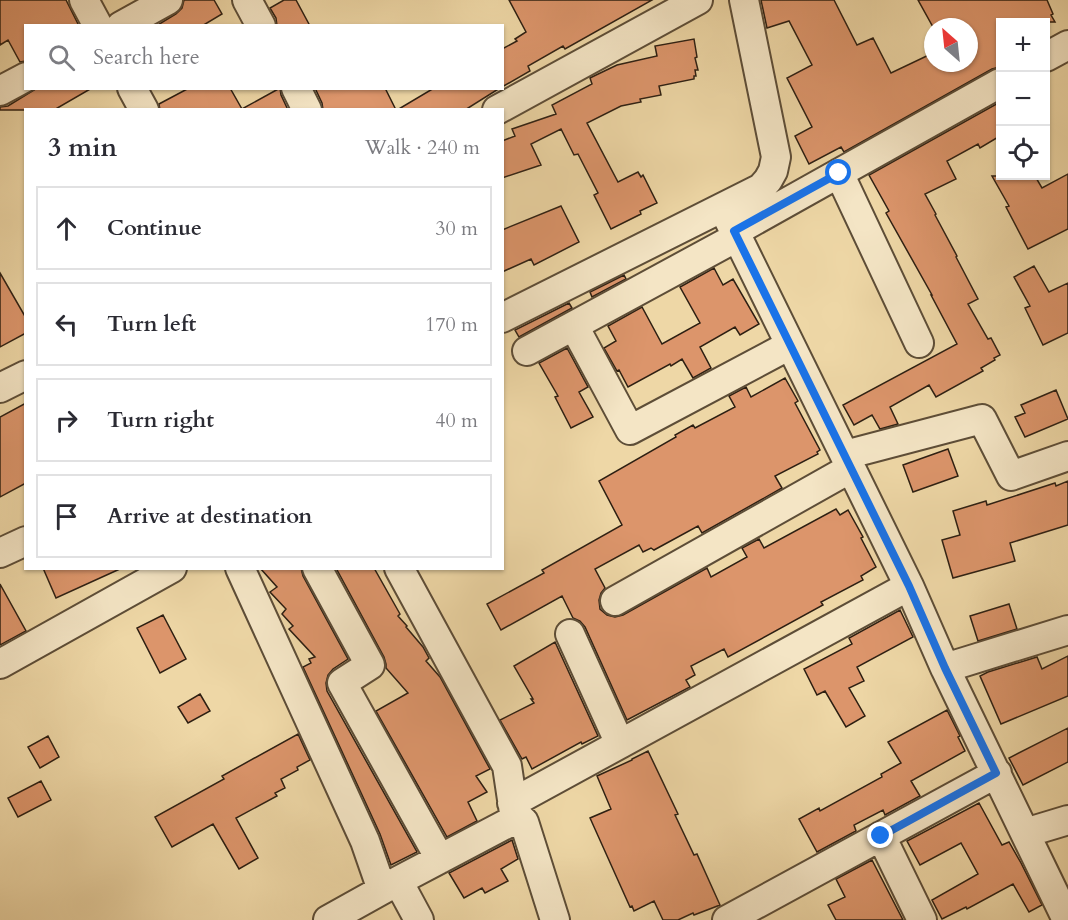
<!DOCTYPE html>
<html lang="en">
<head>
<meta charset="utf-8">
<style>
  :root { --surface:#fff; --page:#f2f2f3; --text:#2b2b33; --muted:#7c7c81; --line:#e1e1e2 }
  body { margin:0; font-family:Cardo,serif; background:var(--page); color:var(--text) }
  .controls { position:absolute; right:18px; top:18px; display:grid; overflow:hidden; border-radius:0px; box-shadow:0 2px 4px #0004 }
  .controls button { width:54px; height:54px; display:grid; place-items:center; padding:0; border:0; border-bottom:2px solid var(--line); background:var(--surface); color:var(--text); font:30px sans-serif }
  .compass { position:absolute; left:924px; top:18px; width:54px; height:54px; border-radius:50%; background:var(--surface); box-shadow:0 2px 4px #0004; rotate:333deg }
  .stop { position:absolute; width:18px; height:18px; margin:-14px; border:4px solid #1a73e8; border-radius:50%; background:#fff }
  .stop.end { background:#1a73e8; border-color:#fff; box-shadow:0 2px 6px #0008 }
  .list { margin:0; padding:0; list-style:none }
  h2 { display:flex; justify-content:space-between; align-items:center; height:78px; margin:0; padding:0 24px; font-size:26px }
  h2 small { font-size:20px; font-weight:400; color:var(--muted) }
  .list li { display:grid; grid-template-columns:39px 1fr auto; gap:18px; align-items:center; box-sizing:border-box; height:84px; margin:0 12px 12px; padding:0 12px; border:2px solid var(--line); border-radius:0px }
  .list b { display:block; font-size:22px; white-space:nowrap }
  .list em { font-size:20px; font-style:normal; color:var(--muted) }
  .icon { flex:none; width:33px; height:33px; fill:none; stroke:currentColor; stroke-width:2; stroke-linecap:round; stroke-linejoin:round }
  .map { position:relative; flex:none; width:1068px; height:920px; overflow:hidden }
  .search { position:absolute; background:var(--surface); box-shadow:0 2px 4px #0004; left:24px; top:24px; width:480px; height:66px; display:flex; align-items:center; gap:15px; box-sizing:border-box; padding:0 21px; border-radius:0px; color:var(--muted); font-size:22px }
  .panel { position:absolute; background:var(--surface); box-shadow:0 2px 4px #0004; left:24px; top:108px; width:480px; height:462px; border-radius:0px }
  .map>svg:first-child { display:block }
</style>
</head>
<body>
<div class="map">
<svg width="1068" height="920" viewBox="0 0 1068 920">
  <rect width="100%" height="100%" fill="#eed7a6"/>
  <filter id="stains"><feTurbulence type="fractalNoise" baseFrequency=".00333" numOctaves="4"/><feColorMatrix values="0 0 0 0 .2 0 0 0 0 .09 0 0 0 0 .02 0 0 0 .5 -.17"/></filter>
  <radialGradient id="worn" r=".72"><stop offset=".6" stop-color="#630" stop-opacity="0"/><stop offset="1" stop-color="#630" stop-opacity=".3"/></radialGradient>
  <path fill="#dc956b" stroke="#2d1f12" stroke-width="1.5" d="M0,0h66l13,26h-53v35l-6,1 -12,-22 -8,5z
    M184,0h30l8,14 -20,12h-46l20,-12 6,-6z
    M284,0h12l14,26h-33l-1,-8 -6,-10z
    M509,0h143l-87,49 -2,-3 -35,20 2,5 -28,16v-38l15,-8 -2,-2 11,-7z
    M761,0h73l23,45 16,-7 18,35 42,-20v10h36v-36h-36l-15,-27h129l6,14 -2,1 4,7h-55v45l-8,2 -148,83 -3,-5 -32,17 -14,-28 17,-9 -25,-49 25,-13 -23,-44 -22,7z
    M694,39l3,18 -2,1 3,12h-3l1,6h-2v3l-35,7 2,9 -21,4 1,3 -20,4 -34,17 31,59 20,-10 3,5 2,-2 14,28 -17,8 1,3 -30,15 -17,-34 4,-2 -20,-39 -4,1 -13,-26 -30,15 10,21 -39,13v-37l13,-5 -3,-7 44,-15 -4,-9 40,-21 -2,-6 4,-2 23,-11 40,-9 -2,-10z
    M37,88h55l-38,22h-54v-3l8,-1z
    M189,88h41l12,21 38,-21 1,7 7,15h-128l-1,-6z
    M315,88h70l11,22h-73l-1,-7z
    M434,88h66l-35,22h-68z
    M1000,102v34l-20,12 -2,-4 -31,17 9,18 -31,15 11,20 -1,1 22,41 -1,1 22,42 -10,5 20,35 3,-1 9,17 -6,3 1,2 -14,8 2,3 -47,26 -7,-12 -39,22 8,17 -18,5 -8,-14 -18,10 -11,-20 114,-61 -26,-49h1l-46,-82 3,-2 -20,-36z
    M1068,174v55l-40,20 -22,-42 3,-1 -17,-30h43l7,12z
    M561,206l18,36 -45,23 -3,-6 -29,13v-42z
    M1034,266l15,26 19,-9v50l-25,12 -18,-37 5,-2 -16,-29z
    M714,268l9,17 10,-6 26,45 -19,11 -5,-8 -35,20 11,21 -18,10 -11,-19 -11,7 -1,-2 -42,23 -9,-17 -2,1 -13,-23 12,-7 -8,-15 34,-19 20,37 38,-21 -20,-36z
    M0,273l26,45v15l-26,14z
    M624,275l2,4 -34,18 -2,-5z
    M569,303l3,5 -53,29 -4,-7z
    M567,348l21,39 -9,5 14,25 -22,11 -16,-31 3,-1 -19,-33z
    M785,378l13,23 -3,2 25,47 -3,2 1,2 -43,22 7,12 -80,45 -4,-7 -44,24 -3,-2 -8,4 -4,-7 -44,24 10,19 -4,5 -2,7 1,9 7,6 8,2 8,-2 84,-47 4,9 36,-20 -5,-9 17,-9 5,9 72,-39 4,6 8,-5 15,27 -2,1 15,29 -15,9 2,4 -42,22 2,3 -95,52 -4,-8 -33,17 4,9 -9,5 4,7 -63,33 -42,-93 -5,-6 -7,-3 -11,-22 -61,34 -14,-26 57,-31 -2,-3 80,-45 -23,-44 77,-44 -1,-2 18,-10 2,3 40,-21 -6,-11 17,-9 5,10z
    M1056,390l12,29 -43,18 -10,-20 10,-4 -4,-8z
    M26,403v80l-26,14v-80z
    M948,449l10,27 -45,16 -10,-27z
    M1068,481v44l-58,18 5,18 -62,17 -11,-38 18,-5 -7,-24 33,-10 1,4 68,-22 1,3z
    M43,568h79l-66,30z
    M260,568h41l2,8 45,83 -15,10 -5,6 -2,8 1,8 90,161 -26,13 -11,-31 -77,-167 8,-4 -2,-4 6,-2 -26,-28 4,-3 -11,-12 4,-5 -16,-17 7,-5z
    M336,568h38l26,46 -2,2 9,10 -1,1 17,20 6,11 -3,3 14,16 50,92 -14,7 11,16 -19,10 9,19 -30,16 -71,-126 32,-18 -22,-25v-4l-2,-7z
    M0,584l26,47 -26,14z
    M1009,604l8,25 -39,12 -8,-25z
    M900,610l13,27 -56,30 7,14 -15,7 16,28 -19,11 -21,-36 -8,4 -13,-26 48,-25 -3,-6z
    M163,615l23,44 -26,14 -23,-45z
    M555,642l43,94 -16,8 -1,-2 -49,27 -6,-12 -4,2 -22,-39 34,-17 -3,-4h2l-19,-33z
    M1068,656v40l-67,28 -21,-48 8,-4 49,-15 5,12z
    M200,694l10,17 -22,12 -10,-16z
    M947,710l13,26 -2,1 7,14 -54,30 9,15 -35,19 -2,-5 -29,15 2,6 -39,21 -18,-33 20,-11 1,3 62,-34 -1,-3 20,-11 -13,-21z
    M1068,728v34l-45,23 -14,-27z
    M298,734l12,26 -13,7 1,3 -17,9 4,9 -10,5 2,3 -41,22 22,40 -19,11 -26,-45 -41,23 -17,-30 69,-38 -2,-3z
    M48,736l11,21 -19,11 -12,-21z
    M648,751l30,63 -3,1 19,40 3,-1 23,51 -26,10 -1,-2 -15,7h-15l-9,-19 -20,10 -2,-5 -2,1 -40,-89 21,-9 -14,-33 35,-16v-1z
    M41,781l10,19 -33,17 -10,-19z
    M979,803l23,42 7,-3 12,21 21,42 -13,7 -16,-28 -46,25 -1,-2 -24,12 -10,-19 46,-26 -17,-31 -41,22 -13,-24z
    M512,840l6,19 -17,10 7,12 -23,12 -3,-5 -18,10 -15,-25z
    M872,860l31,60h-67l-8,-15 17,-8 -9,-18z"/>
  <g fill="none" stroke-linecap="round" stroke-linejoin="round">
    <g stroke="#5d4d37" stroke-width="32">
      <path id="minor" d="M84,0l14,26
        M247,0l14,26
        M121,26l47,-26
        M1046,57l22,-12
        M132,88l12,22
        M296,88l11,22
        M0,91l26,-14
        M497,110l201,-110
        M839,173l80,170
        M723,208l186,378 36,82 122,252
        M734,232l266,-149
        M502,318l259,-130 7,-8 5,-9 3,-14 -32,-157
        M574,326l56,104 160,-85
        M527,351l210,-114
        M0,388l26,-13
        M845,455l137,-36 29,57 57,-20
        M0,553l26,-12
        M240,568l125,273 17,49
        M317,568l53,97 -28,18 98,176
        M615,601l236,-133
        M570,634l50,110
        M0,664l172,-96
        M945,668l123,-38
        M512,803l397,-217
        M514,813l10,9 31,98
        M1025,833l43,-13
        M881,836l41,84
        M398,881l21,39
        M328,920l70,-39 114,-60 2,-8 -7,-47 -108,-198
        M727,920l270,-147"/>
    </g>
    <use href="#minor" stroke="#f4e5c5" stroke-width="28"/>
  </g>
  <g fill="none" stroke-linecap="round" stroke-linejoin="round">
    <path stroke="#1a73e8" stroke-width="8" d="M839,173l-105,58 175,355 36,82 51,105 -115,63"/>
  </g>
  <rect width="100%" height="100%" filter="url(#stains)"/>
  <rect width="100%" height="100%" fill="url(#worn)"/>
</svg>
<div class="controls">
<button>+</button>
<button>−</button>
<button><svg class="icon" aria-label="locate" viewBox="0 0 24 24"><circle cx="12" cy="12" r="6"/><path d="M12 2v4M12 18v4M2 12h4M18 12h4"/></svg></button>
</div>
<svg class="compass" viewBox="-18 -18 36 36"><path d="M0-13l5 13h-10z" fill="#e53935"/><path d="M0 13l5-13h-10z" fill="#7c7c81"/></svg>
<div class="stop" style="left:839px;top:173px"></div>
<div class="stop end" style="left:881px;top:836px"></div>
<div class="search"><svg class="icon" aria-label="search" viewBox="0 0 24 24"><circle cx="10" cy="10" r="6"/><path d="M15 15l6 6"/></svg>Search here</div>
<section class="panel">
<h2>3 min<small>Walk · 240 m</small></h2>
<ul class="list">
<li><svg class="icon" aria-label="ahead" viewBox="0 0 24 24"><path d="M12 20V5M6 11l6-6 6 6"/></svg><div><b>Continue</b></div><em>30 m</em></li>
<li><svg class="icon" aria-label="left" viewBox="0 0 24 24"><path d="M17 20v-9H6M10 6l-5 5 5 5"/></svg><div><b>Turn left</b></div><em>170 m</em></li>
<li><svg class="icon" aria-label="right" viewBox="0 0 24 24"><path d="M7 20v-9h11M14 6l5 5-5 5"/></svg><div><b>Turn right</b></div><em>40 m</em></li>
<li><svg class="icon" aria-label="arrive" viewBox="0 0 24 24"><path d="M6 21V4h12l-3 4 3 4H6"/></svg><div><b>Arrive at destination</b></div></li>
</ul>
</section>
</div>
</body>
</html>
